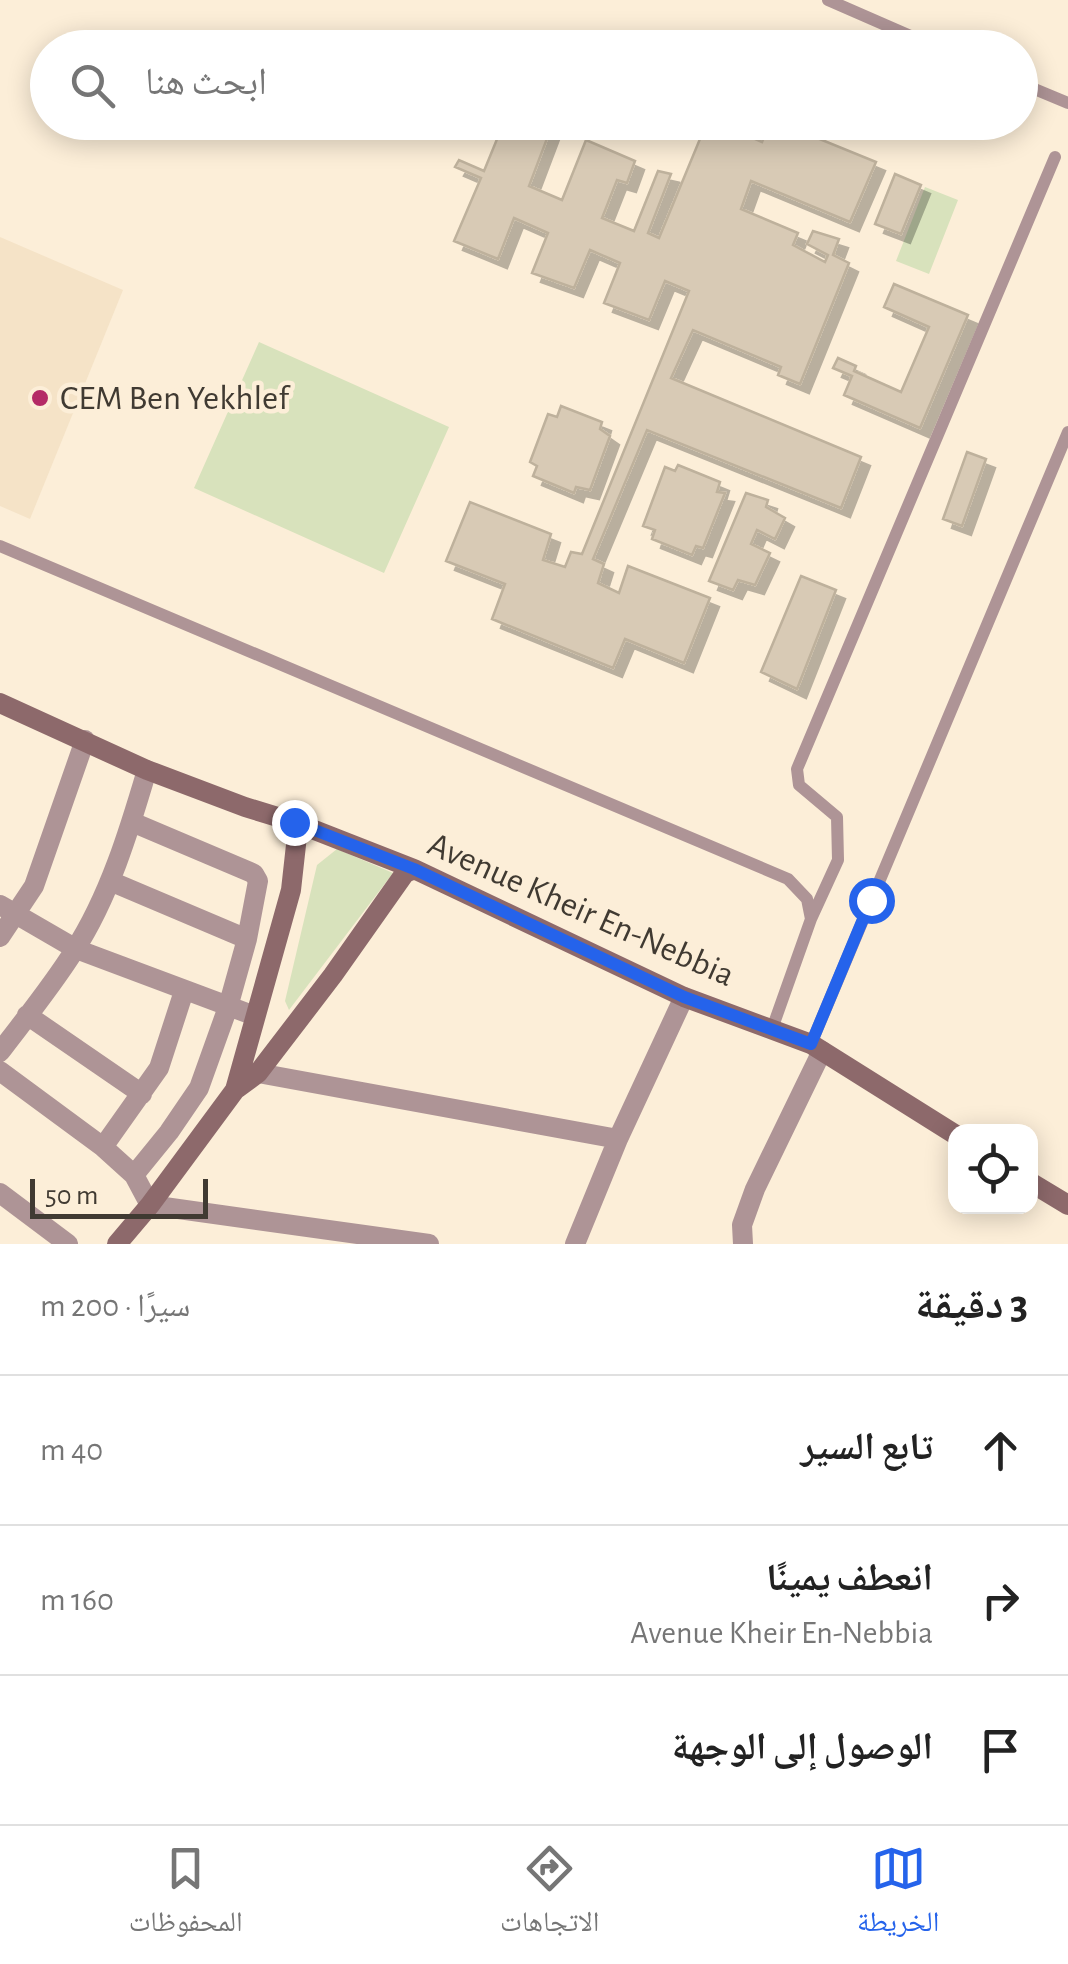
<!DOCTYPE html>
<html lang="ar">
<head>
<meta charset="utf-8">
<style>
  :root { --surface:#fff; --page:#f2f2f2; --text:#222; --muted:#767676; --line:#e0e0e0; --accent:#2563eb }
  body { margin:0; font-family:"Alegreya Sans","Noto Naskh Arabic",sans-serif; background:var(--page); color:var(--text); direction:rtl }
  .controls { position:absolute; right:30px; bottom:30px; display:grid; overflow:hidden; border-radius:20px; box-shadow:0 5px 25px #0003 }
  .controls button { width:90px; height:90px; display:grid; place-items:center; padding:0; border:0; border-bottom:2px solid var(--line); background:var(--surface); color:var(--text); font:50px sans-serif }
  .scale { position:absolute; left:30px; bottom:25px; width:178px; box-sizing:border-box; padding-left:10px; border:5px solid #403a32; border-top:0; font-size:28px; line-height:35px; white-space:nowrap; color:#403a32; -webkit-text-stroke:8px #fceed8; paint-order:stroke }
  .stop { position:absolute; width:30px; height:30px; margin:-22px; border:8px solid #2563eb; border-radius:50%; background:#fff }
  .stop.end { background:#2563eb; border-color:#fff; box-shadow:0 2px 10px #0008 }
  .list { margin:0; padding:0; list-style:none }
  h2 { display:flex; justify-content:space-between; align-items:center; height:130px; margin:0; padding:0 40px; font-size:42px }
  h2 small { font-size:32px; font-weight:400; color:var(--muted) }
  .list li { display:grid; grid-template-columns:65px 1fr auto; gap:30px; align-items:center; box-sizing:border-box; height:150px; padding:0 40px; border-top:2px solid var(--line) }
  .list b { display:block; font-size:38px; white-space:nowrap }
  .list p { margin:0; font-size:32px; white-space:nowrap; color:var(--muted) }
  .list em { font-size:32px; font-style:normal; color:var(--muted) }
  .icon { flex:none; width:55px; height:55px; fill:none; stroke:currentColor; stroke-width:2; stroke-linecap:round; stroke-linejoin:round }
  .map { position:relative; flex:none; width:1068px; height:1244px; overflow:hidden; direction:ltr }
  .search { position:absolute; background:var(--surface); box-shadow:0 5px 25px #0003; left:30px; right:30px; top:30px; height:110px; display:flex; align-items:center; gap:25px; box-sizing:border-box; padding:0 35px; border-radius:55px; color:var(--muted); font-size:38px }
  .sheet { height:580px; background:var(--surface) }
  nav { display:flex; justify-content:space-around; align-items:center; box-sizing:border-box; height:140px; border-top:2px solid var(--line); background:var(--surface); font-size:28px; color:var(--muted) }
  nav a { display:grid; justify-items:center; gap:5px }
  nav .on { color:var(--accent) }
  .map>svg:first-child { display:block }
</style>
</head>
<body>
<div class="map">
<svg width="1068" height="1244" viewBox="0 0 1068 1244">
  <defs>
    <filter id="shadow"><feDropShadow dx="9" dy="9" stdDeviation="0" flood-color="#0004"/></filter>
  </defs>
  <rect width="100%" height="100%" fill="#fceed8"/>
  <path fill="#f5e3c7" d="M0,237l123,53 -93,229 -30,-13z"/>
  <path fill="#d8e2bc" d="M925,187l33,13 -29,74 -33,-13z
    M259,342l190,85 -65,146 -190,-85z
    M337,849l56,24 -104,137 -4,-9 32,-136z"/>
  <path fill="#d8cab5" stroke="#beb19c" stroke-width="2.5" filter="url(#shadow)" d="M504,122h33l14,6 -22,58 33,14 24,-60 49,21 -8,22 -10,-3 -15,38 32,13 24,-60 13,3 -23,59 11,5 48,-116h10l45,20 8,-20h8l98,40 -26,60 -99,-41 -10,28 57,24 -5,12 32,17 3,-7 -21,-11 6,-13 26,8 -6,16 16,8 -49,121 -22,-9 3,-8 -88,-37 -22,48 190,79 -20,51 -194,-78 -54,129 11,5 -6,19 21,10 9,-27 82,32 -26,65 -59,-24 -12,29 -121,-49 13,-35 -59,-23 24,-59 81,32 -8,26 22,7 6,-15 11,2 107,-263 -24,-10 -16,39 -45,-17 16,-40 -30,-13 -16,38 -42,-15 16,-40 -34,-15 -16,41 -44,-18 27,-63 -26,-11 4,-7 25,11z
    M895,174l26,11 -20,49 -26,-10z
    M894,284l74,31 -48,113 -76,-33 8,-19 -19,-8 5,-10 18,8 -2,5 47,21 28,-65 -45,-20z
    M561,406l41,16 -2,7 10,7 -20,54 -14,-3 -2,6 -41,-17 4,-10 -7,-4 18,-48 9,3z
    M967,452l19,7 -24,67 -19,-7z
    M678,465l42,17 -3,10 8,1 -22,55 -7,-2 -4,9 -40,-16 3,-9 -12,-4 22,-59 10,4z
    M746,493l22,7 -2,7 19,11 -10,21 -18,-9 -6,14 19,9 -15,32 -17,-5 -5,10 -24,-9z
    M801,576l35,14 -39,99 -36,-17z"/>
  <g fill="none" stroke-linecap="round" stroke-linejoin="round">
    <path stroke="#ae9496" stroke-width="12" d="M828,0l110,48
      M1020,83l48,20
      M0,546l788,333 19,20 4,20 -39,110
      M811,919l27,-59 -1,-43 -38,-32 -2,-16 258,-612
      M811,1044l257,-612"/>
    <path stroke="#ae9496" stroke-width="20" d="M132,822l118,50 4,2 4,7 -11,58 -19,68 -29,81 -30,44 -35,43
      M110,881l137,58
      M0,905l76,44 179,67
      M0,937l34,-51 51,-146
      M27,1015l115,79
      M0,1052c25,-33 52,-66 74,-101 35,-54 55,-120 73,-181
      M0,1071l103,76 31,28 16,30 279,39
      M258,1073l360,66
      M103,1147l56,-79 25,-77
      M0,1193l68,51
      M575,1244l43,-105 66,-142
      M743,1244l-1,-19 13,-36 67,-138"/>
    <path stroke="#8d696b" stroke-width="20" d="M0,703l147,67 98,37 49,15 120,47 270,128 127,47 145,91
      M235,1090l56,-200 7,-63 -4,-5
      M1030,1182l38,23
      M117,1244l33,-39 85,-115 23,-17 75,-98 72,-102 9,-4"/>
  </g>
  <g fill="none" stroke-linecap="round" stroke-linejoin="round">
    <path stroke="#2563eb" stroke-width="12" d="M294,822l120,47 270,128 127,47 60,-144"/>
  </g>
  <circle fill="#b42a66" stroke="#fceed8" stroke-width="4" cx="40" cy="398" r="10"/>
  <g text-anchor="middle" dominant-baseline="central" stroke-width="9" stroke-linejoin="round" paint-order="stroke">
    <g font-size="35" fill="#403a32" stroke="#fceed8" text-anchor="start">
      <text x="60" y="398">CEM Ben Yekhlef</text>
    </g>
    <g font-size="35" fill="#403a32" stroke="#fceed8">
      <text transform="translate(581 910) rotate(24)">Avenue Kheir En-Nebbia</text>
    </g>
  </g>
</svg>
<div class="controls">
<button><svg class="icon" aria-label="locate" viewBox="0 0 24 24"><circle cx="12" cy="12" r="6"/><path d="M12 2v4M12 18v4M2 12h4M18 12h4"/></svg></button>
</div>
<div class="scale">50 m</div>
<div class="stop" style="left:871px;top:900px"></div>
<div class="stop end" style="left:294px;top:822px"></div>
<div class="search"><svg class="icon" aria-label="search" viewBox="0 0 24 24"><circle cx="10" cy="10" r="6"/><path d="M15 15l6 6"/></svg>ابحث هنا</div>
</div>
<section class="sheet">
<h2>3 دقيقة<small>سيرًا · 200 m</small></h2>
<ul class="list">
<li><svg class="icon" aria-label="ahead" viewBox="0 0 24 24"><path d="M12 20V5M6 11l6-6 6 6"/></svg><div><b>تابع السير</b></div><em>40 m</em></li>
<li><svg class="icon" aria-label="right" viewBox="0 0 24 24"><path d="M7 20v-9h11M14 6l5 5-5 5"/></svg><div><b>انعطف يمينًا</b><p>Avenue Kheir En-Nebbia</p></div><em>160 m</em></li>
<li><svg class="icon" aria-label="arrive" viewBox="0 0 24 24"><path d="M6 21V4h12l-3 4 3 4H6"/></svg><div><b>الوصول إلى الوجهة</b></div></li>
</ul>
</section>
<nav>
<a class="on"><svg class="icon" aria-label="map" viewBox="0 0 24 24"><path d="M3 6l6-2 6 2 6-2v14l-6 2-6-2-6 2zM9 4v14M15 6v14"/></svg>الخريطة</a>
<a><svg class="icon" aria-label="directions" viewBox="0 0 24 24"><path d="M12 3l9 9-9 9-9-9zM9 14v-3h6M13 9l2 2-2 2"/></svg>الاتجاهات</a>
<a><svg class="icon" aria-label="saved" viewBox="0 0 24 24"><path d="M7 4h10v16l-5-4-5 4z"/></svg>المحفوظات</a>
</nav>
</body>
</html>
